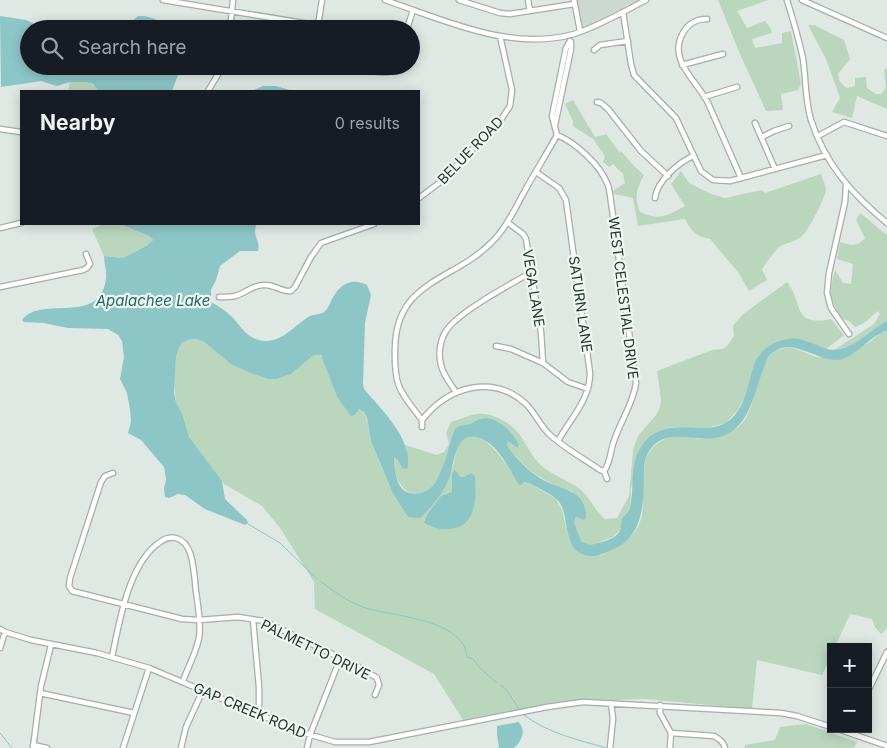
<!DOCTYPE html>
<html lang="en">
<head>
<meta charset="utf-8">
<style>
  :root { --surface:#171b24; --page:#20242c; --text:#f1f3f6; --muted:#9ea1a6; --line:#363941 }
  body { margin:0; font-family:Inter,sans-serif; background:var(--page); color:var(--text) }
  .controls { position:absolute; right:15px; bottom:15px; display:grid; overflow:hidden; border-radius:0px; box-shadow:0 2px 12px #0003 }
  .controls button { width:45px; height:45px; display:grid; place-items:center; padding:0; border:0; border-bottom:1px solid var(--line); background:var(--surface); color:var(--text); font:25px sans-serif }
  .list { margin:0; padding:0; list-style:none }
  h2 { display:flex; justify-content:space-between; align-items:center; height:65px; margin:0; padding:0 20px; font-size:21px }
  h2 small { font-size:16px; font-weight:400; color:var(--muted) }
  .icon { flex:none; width:28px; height:28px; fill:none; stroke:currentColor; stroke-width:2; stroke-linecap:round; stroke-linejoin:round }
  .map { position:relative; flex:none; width:887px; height:748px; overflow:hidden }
  .search { position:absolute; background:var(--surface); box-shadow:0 2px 12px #0003; left:20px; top:20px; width:400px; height:55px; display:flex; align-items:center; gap:12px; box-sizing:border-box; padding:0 18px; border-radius:28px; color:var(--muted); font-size:19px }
  .panel { position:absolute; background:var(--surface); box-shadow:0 2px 12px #0003; left:20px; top:90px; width:400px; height:135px; border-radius:0px }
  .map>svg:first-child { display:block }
</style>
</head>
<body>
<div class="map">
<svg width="887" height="748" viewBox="0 0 887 748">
  <rect width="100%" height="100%" fill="#dfe8e3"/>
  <path fill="#cdd8d1" d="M576,0h63l-54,27h-4z"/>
  <path fill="#bad7be" d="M718,0h50l-31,11 10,17 18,-7 6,8 1,4 -20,6 3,9 27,-5v-10l9,-2 10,53 -3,6 -17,4 2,16 -17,1 -26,-57z
    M808,25h6l30,15 6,19 -12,15 1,6 7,8 9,-2v-8l11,-1 1,11 9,6h5l5,-6 -2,-18 3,-2v41l-30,-13 -5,22 -20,-6 8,-14 -14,-39z
    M70,82c12,-1 22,-1 29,9h-31z
    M573,100l22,37 11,-3 14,19 1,-2 12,14 11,10c-7,13 -10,22 -4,37 19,9 27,4 45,-6l-14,-22 10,-13 8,12 22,11 14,4 37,-8 3,3 56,-19c1,5 5,11 5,15 0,8 -19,44 -25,48 -7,5 -16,6 -22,10 -6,6 -12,15 -17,22l5,11 -18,11 -11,-19 -28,-33c-16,-4 -17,-6 -25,-20l-47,7 -5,-28 -19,-4 -1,-3 12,-8 -2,-9 -10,-10 -4,3 -6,-5 2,-6 -12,-17 -20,-13v-5l-8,-17z
    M860,213l27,22v86l-34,24 -19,5 40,-26 6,-10 -2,-3 -14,12 -9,4 -6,-6 -6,-2c-15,-21 -14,-25 -8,-49l8,13 8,1 2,-20 -16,-5 3,-17c11,3 16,6 25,-4l-9,-18z
    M104,224h16l29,12 4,4 -7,6 -23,12 -19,-2 -12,-27z
    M787,282c17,21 4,45 44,37l13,16 -19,15 -14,-7 -40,2 -12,10 -3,5 -10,35 -9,16 -11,12 -19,5 -35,-1 -13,4 -13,10 -15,48 -1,18 -7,11 -3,12 -7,7 -23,9 -9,-5 -7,-19 2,-5 6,2 -10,-28c-26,-7 -50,-23 -65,-46l-1,-2 3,-1 9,5 1,-3c-9,-13 -23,-28 -40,-25 -4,1 -7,5 -11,5 -5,2 -10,1 -13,6 -4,5 -4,13 -6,18 -3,12 -9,30 -17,39 -21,22 -41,-8 -38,-29l3,1 5,9 5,-18 -2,-5 32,10 7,-3 5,-8 -3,-11 5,-11c8,-2 17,-7 26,-8 15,-2 34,9 43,21 7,10 12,23 22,31 11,10 27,14 39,24 10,9 14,21 24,29l12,-1 12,-22 4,-46 5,-14 18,-21 4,-7 1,-9 -4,-28 55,-21 11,-1 5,-4 6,-9 -1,-10 9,-11z
    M887,331v297l-6,6 -6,-7 -3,-8 -22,-5 -15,33h-4v9l-9,19 -65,-15 -5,49 -106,-10 -90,3 -93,18 -29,-46 -119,-65 -1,-27 -34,-54 -18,-22 -38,-22 -35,-46 -7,-25 -6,-11 -2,-19 2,-26 3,-9 3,-5 6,-3 7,-1 8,2 29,24 21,9 15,5h9l14,-5 23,-19 5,-1 4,4 14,39 20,14 4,-2c9,10 7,25 12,37 7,16 13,33 20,48 4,8 11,15 15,23 10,-10 20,-20 29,-31 4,-4 10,-9 13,-14 6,-9 4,-23 12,-32 18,-19 48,29 55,41l12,2 27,16 6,11 7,29 32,16c56,-25 37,-45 44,-94 6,-17 23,-28 42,-25 5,1 10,3 15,3 6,0 30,-9 36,-12 20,-14 18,-68 39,-77 22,-8 33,10 48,7 10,-2 35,-9 43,-14 8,-4 10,-11 19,-12z
    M806,724l51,18 -3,6h-109v-3l30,-5 5,-13z"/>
  <path fill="#8dc6c7" d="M0,16l26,4 19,9h-16v37l152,1 -9,24h-73l-6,-7 -7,-2h-16l-13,4 -16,-5 -40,6z
    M138,16c12,-1 24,5 32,13h-47z
    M263,86h13l17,5h-42z
    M120,224h137c-6,12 4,16 1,27h-18l-20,15 -4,14 -5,10v12c7,4 14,8 19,13 10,9 15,22 29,25 21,6 35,-15 51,-24 4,-2 10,-1 14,-4 5,-4 6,-9 8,-13 8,-15 19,-22 35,-14l4,10 -6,28 -2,61 1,5c16,19 51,52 43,80l-5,-1 -5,-9 -3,-1v2c0,8 2,19 6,26 9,13 27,9 35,-3 6,-10 11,-24 14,-36 2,-6 3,-13 6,-18 4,-5 9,-3 14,-5 4,-1 7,-4 10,-5 18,-4 32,12 40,25l-1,4 -9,-6 -2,1v2c8,13 20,25 33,33 20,13 46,9 46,40l-2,2 -8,-3 -2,5 7,19 9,4c9,-2 25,-5 30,-14 1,-4 1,-8 2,-12 2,-4 7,-7 8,-12 5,-20 -1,-42 11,-60 26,-39 68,-3 93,-31 14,-16 14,-37 22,-56 9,-16 30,-25 47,-20 16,4 20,12 37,9 19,-4 31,-20 47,-28v10c-16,3 -34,30 -52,29 -20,-1 -45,-24 -64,-6 -4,3 -5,9 -7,13 -10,25 -13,58 -41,69 -26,10 -59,-14 -76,19 -4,8 -3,17 -3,26 -1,27 -2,55 -30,68 -7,3 -16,8 -25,7 -27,-4 -19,-36 -29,-53 -4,-7 -24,-16 -31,-20l-5,-1 -3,3h-2c-11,-17 -21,-43 -43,-48 -6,-1 -11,0 -14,4 -9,11 -9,28 -14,40 -6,14 -17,27 -28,37l-12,-1 -15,-23 -22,-53 -4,-23 -3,-6 -5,-3 -4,6 -4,1 -14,-19 -16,-42h-7l-23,19 -14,5h-9l-15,-5 -21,-9 -29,-24 -8,-2 -7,1 -6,3 -3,5 -3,9 -2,36 2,9 6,11 7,24 33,44 3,18 22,21 1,3 -3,2 -40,-16 -20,-14 -7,-1 -9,4 -4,-1 -1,-8 2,-10 -2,-12 -23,-27 -13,-7 3,-11 -1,-13 -3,-16 -7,-14 4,-22 -2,-16 -4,-6 -10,-6 -40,-1 -24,-5 -20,-1 -2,-2c20,-26 77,7 84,-41 1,-8 -2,-16 -2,-23l19,2 23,-12 7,-6 -4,-4z
    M455,470l5,7h4l7,-4 4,3c2,26 1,55 -33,53 -6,0 -13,-4 -18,-6l3,-8 14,-19 11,-4v-17z
    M518,722c9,7 4,19 -4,26h-15l-2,-14v-8z"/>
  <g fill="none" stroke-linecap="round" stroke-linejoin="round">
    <path stroke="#8dc6c7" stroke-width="1" d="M248,524l32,19 37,36
      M320,581c14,10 26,20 43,26 29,10 101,11 104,50l6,2 7,9 17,15
      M500,685l6,4 13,20
      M524,715c23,18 55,25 82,33
      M0,733l12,15"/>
    <g stroke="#a3afa9" stroke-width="7">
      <path id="minor" d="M163,0l177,29
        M385,0c59,20 126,52 189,34 25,-8 49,-22 72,-34
        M459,0l41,13 10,1 64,-10
        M528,0l2,11
        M574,0l6,31
        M787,0c6,20 12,39 16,59 3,20 2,42 8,61 14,44 41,74 76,103
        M802,0l85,38
        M623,12l8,52 3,11 42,43 25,53 12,9 17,1 97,-26
        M707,19c-10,0 -17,3 -23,12 -18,29 13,49 24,72 11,25 22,50 33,75
        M318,25l4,-25
        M230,29l3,-29
        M273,29l1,-11
        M407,29l6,-19
        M411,42v8
        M594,50l6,-5 28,-4
        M682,65l41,-11
        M350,66c18,4 37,12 52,0
        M208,91l15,-25
        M704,97l33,-10
        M597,102l4,1 7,6 33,42 27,25
        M755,123l20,46
        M555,125l16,-76v-7
        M0,129l21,3
        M557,135c18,7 43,30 50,48 3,6 3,13 4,19l25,181c-3,22 -17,40 -23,61 -3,9 -3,20 -9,27l3,8
        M557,135l-5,-19 14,-68 4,-7
        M818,136l26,-14 43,14
        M762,137l12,-6 15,-5
        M536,172l23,16 7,12 24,173c0,27 -20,46 -32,68
        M846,185l-1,17 -16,71 -2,20 4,15 18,26
        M419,198l20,-15 61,-62 10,-15 2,-16 -12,-54
        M655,198c2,-17 23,-35 38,-42
        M507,222l16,12 3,5 15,93 2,31
        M0,228l21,-5
        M0,287l83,-17 4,-2 3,-4 -4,-10
        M219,297c5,0 11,0 16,-1 11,-3 17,-11 29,-11 10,-1 17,7 27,6l4,-4 16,-30 10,-14 53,-19
        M496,346l15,3 32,14 25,19 20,7
        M456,392c-6,-9 -13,-17 -15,-27 -3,-11 -1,-25 5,-34 12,-19 65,-47 86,-59
        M422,420c-23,-30 -28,-33 -27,-72 1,-68 59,-67 97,-106 13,-13 22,-31 31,-48 11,-20 23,-39 34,-59
        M422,427v-7c26,-33 70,-47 104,-16 9,9 14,21 23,30 15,14 34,24 51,36l4,1
        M113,473l-8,3 -4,6 -31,96 -1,8 3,5 110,28 17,1 39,-3 26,4 95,46 18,11 2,7 -4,10
        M253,620l6,67v27
        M0,629l5,3 26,8 66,13 52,15 152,64 34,10h34l178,-35 36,-5 198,11 16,3 34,11
        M0,648l5,-16
        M112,657c7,-34 16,-89 44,-112 6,-5 12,-9 20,-7 17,5 17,29 19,43 1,18 7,39 4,57 -3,15 -11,29 -16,43
        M868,691l19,-39
        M40,693l94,20
        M660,705v8l11,20 -1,15
        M838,729l49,17
        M671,733l43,3c5,3 10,6 11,12
        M33,745l14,3
        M33,748l8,-62 10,-41
        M123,748l26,-80
        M181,748l5,-21 17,-37
        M307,748l3,-13 30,-76
        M610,748l3,-29 -2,-16"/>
    </g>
    <use href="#minor" stroke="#fff" stroke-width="4.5"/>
  </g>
  <g text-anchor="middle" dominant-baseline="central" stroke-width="4.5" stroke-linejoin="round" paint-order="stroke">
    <g font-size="14" fill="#22362e" stroke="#eff5f1">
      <text transform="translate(470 150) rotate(-46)">BELUE ROAD</text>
      <text transform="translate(534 288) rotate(81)">VEGA LANE</text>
      <text transform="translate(624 298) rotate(83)">WEST CELESTIAL DRIVE</text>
      <text transform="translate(581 304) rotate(82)">SATURN LANE</text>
      <text transform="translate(316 649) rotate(26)">PALMETTO DRIVE</text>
      <text transform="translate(250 710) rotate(23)">GAP CREEK ROAD</text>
    </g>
    <g font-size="15" font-style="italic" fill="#256869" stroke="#eff5f1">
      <text x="153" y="300">Apalachee Lake</text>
    </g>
  </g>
</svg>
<div class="controls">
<button>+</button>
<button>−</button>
</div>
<div class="search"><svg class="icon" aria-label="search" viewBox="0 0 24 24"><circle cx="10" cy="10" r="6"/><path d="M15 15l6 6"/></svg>Search here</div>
<section class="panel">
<h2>Nearby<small>0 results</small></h2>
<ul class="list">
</ul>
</section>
</div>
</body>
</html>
